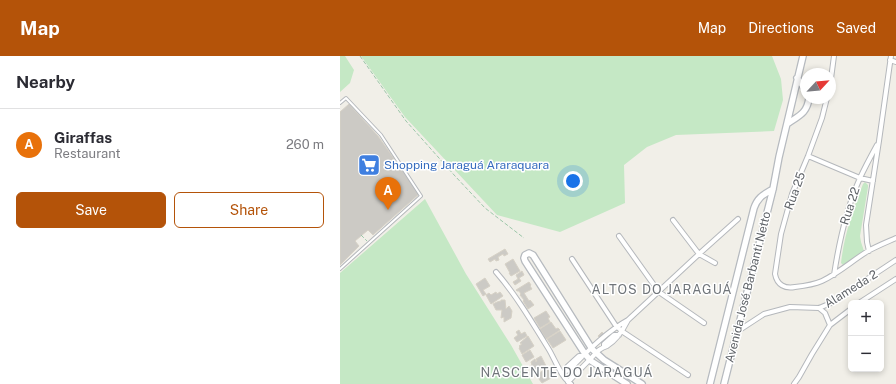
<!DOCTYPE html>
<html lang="en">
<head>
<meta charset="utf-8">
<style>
  :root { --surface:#fff; --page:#f2f2f3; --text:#2b2b33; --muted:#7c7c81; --line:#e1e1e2; --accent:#b45309 }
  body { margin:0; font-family:"Public Sans",sans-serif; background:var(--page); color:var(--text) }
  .controls { position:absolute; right:12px; bottom:12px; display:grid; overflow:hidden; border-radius:6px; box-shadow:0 2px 6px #0003 }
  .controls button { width:36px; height:36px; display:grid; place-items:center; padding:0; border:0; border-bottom:1px solid var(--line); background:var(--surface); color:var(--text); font:20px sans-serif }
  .compass { position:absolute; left:460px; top:12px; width:36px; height:36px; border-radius:50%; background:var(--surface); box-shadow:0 2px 6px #0003; rotate:64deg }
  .you { position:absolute; left:233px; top:125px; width:14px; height:14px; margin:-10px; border:3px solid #fff; border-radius:50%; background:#1a73e8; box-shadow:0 0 0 6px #1a73e833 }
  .badge { display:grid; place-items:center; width:26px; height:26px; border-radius:50%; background:var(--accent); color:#fff; font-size:13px; font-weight:700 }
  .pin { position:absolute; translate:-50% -33px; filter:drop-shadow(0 1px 2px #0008) }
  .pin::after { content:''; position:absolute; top:21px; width:14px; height:12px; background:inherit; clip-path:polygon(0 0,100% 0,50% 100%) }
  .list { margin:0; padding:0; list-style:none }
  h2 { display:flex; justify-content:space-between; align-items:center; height:52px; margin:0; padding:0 16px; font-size:17px }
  h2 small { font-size:13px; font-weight:400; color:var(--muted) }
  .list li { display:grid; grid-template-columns:26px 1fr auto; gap:12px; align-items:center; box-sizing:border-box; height:72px; padding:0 16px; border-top:1px solid var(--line) }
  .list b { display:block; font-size:15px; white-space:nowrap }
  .list p { margin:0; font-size:13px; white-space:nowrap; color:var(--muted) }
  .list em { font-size:13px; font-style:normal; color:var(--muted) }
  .actions { display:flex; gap:8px; padding:12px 16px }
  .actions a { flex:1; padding:9px 0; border:1px solid var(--accent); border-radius:6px; text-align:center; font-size:14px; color:var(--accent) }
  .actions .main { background:var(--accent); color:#fff }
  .map { position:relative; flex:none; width:556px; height:328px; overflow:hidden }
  header { display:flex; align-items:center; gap:24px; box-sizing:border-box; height:56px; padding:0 20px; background:var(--accent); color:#fff }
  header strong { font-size:19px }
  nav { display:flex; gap:22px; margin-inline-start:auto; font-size:14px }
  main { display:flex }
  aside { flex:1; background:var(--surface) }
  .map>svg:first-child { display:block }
</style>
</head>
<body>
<header>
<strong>Map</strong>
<nav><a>Map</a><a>Directions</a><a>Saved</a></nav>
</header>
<main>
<aside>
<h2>Nearby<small></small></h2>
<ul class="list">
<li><span class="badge" style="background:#e8710a">A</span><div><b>Giraffas</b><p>Restaurant</p></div><em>260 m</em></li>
</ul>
<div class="actions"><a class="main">Save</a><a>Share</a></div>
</aside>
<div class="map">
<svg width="556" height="328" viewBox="0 0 556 328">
  <rect width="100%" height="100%" fill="#f1efe8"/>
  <path fill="#c5e8c5" d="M0,0h5l9,14 -4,13 -10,9z
    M21,0h411l9,23 2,21 -9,31 -98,4 -29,12 -23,18 1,38 -65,29 -63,-17 -92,-98z
    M525,126l3,3v2l-8,49 1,6 3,9 -1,2 -20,12 -2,-2c3,-27 12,-54 22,-79z
    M85,143l41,75 45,71 22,39h-193v-111z"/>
  <path fill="#cccac5" stroke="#d6d1c6" d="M9,48l29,32 41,58 -46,41 -5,-5 -13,11 4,5 -19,19v-153z
    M165,193l3,5 -4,2 -1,-2 -5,3 1,3 -3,1 -1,-2 -5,3 -2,-3z
    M173,203l7,12 -9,5 -2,-3h1l-5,-9z
    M182,215l2,4 -5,3 2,3 -6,4 -2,-3 5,-3 -2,-4z
    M145,222l5,8 -7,4 3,4 -3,2 -7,-12z
    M189,226l2,3 -1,1 2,3 -8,4 5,8 1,-1 4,5 -6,4 -5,-8 1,-1 -4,-5 1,-1 -2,-3h-2l-1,-1z
    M156,236l1,2 3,-2 3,4 -12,8 -5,-9 3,-2 2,2z
    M161,244h4l1,9 3,-3 3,5 -1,7 -7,4v-5l-3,1 1,-8h-6l-3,-6 4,-2 4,-1z
    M206,255l4,6 -2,1 2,4 -10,6 -6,-10z
    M211,266l5,7 2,-1 2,2 -14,9 -6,-10z
    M179,274l2,4 4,-2 2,4 -10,6 -3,-4 4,-3 -2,-3z
    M220,275l6,9 -13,8 -6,-9z
    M262,276l10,11 -4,4 -10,-11z
    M188,280l6,10 -12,8 -3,-6 1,-1 -1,-1 3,-2 -2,-1z
    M190,294l4,7 -8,5 -4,-7z
    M201,300l5,10 -11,7 -4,-8h1l-1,-3 4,-3 1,3 1,-1 -1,-2z
    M207,311l6,10 -11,6 -6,-8 8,-5 -1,-1z"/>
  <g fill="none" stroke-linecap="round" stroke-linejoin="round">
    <g stroke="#b5b8bc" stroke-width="4">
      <path id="lane" d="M0,47l6,-5 35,37 40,61 -81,73"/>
    </g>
    <g stroke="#b5b8bc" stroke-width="6">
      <path id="street" d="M550,4l6,2
        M490,30l4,-30
        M487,42l-5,20 -14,38 -16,38 -11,40 -6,40c2,11 10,15 20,13 9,-1 18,-2 27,-6 17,-8 31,-21 46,-30 9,-5 19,-9 28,-13
        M468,100l52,22 13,3
        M333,164l26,34 16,9
        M279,180l40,56 45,31
        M529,195l-2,-9 -1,-17 13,-84 12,-85
        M232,203l44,67 7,6 65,43
        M156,216c20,23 36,50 52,76 7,11 12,28 23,36
        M494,219c5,-33 12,-66 26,-97 5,-11 11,-22 17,-33
        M519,247l37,-24
        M479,252l6,5 5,12
        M398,275l26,-17 26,-7 29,1 12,-5 65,-43
        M264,291v-3l10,-9h5
        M226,315l1,-4 12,-11h4
        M222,318l4,-3 3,-1c18,-18 37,-38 59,-50l71,-66 39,-35
        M228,326l31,-32c3,-2 5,-3 8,-4 10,-6 16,-16 21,-26
        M454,328l5,-7 13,-23 18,-29 21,-16"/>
    </g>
    <g stroke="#b6babf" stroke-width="8">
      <path id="secondary" d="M457,22l9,12
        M447,68c11,-8 20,-10 22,-26
        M287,328l-36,-23 -6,-7 -60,-93 -1,-3 1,-3 4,-2 4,2 59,94 12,11 38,24
        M370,328l44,-176c4,-11 9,-13 19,-19
        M384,328l49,-195 6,-32 24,-101"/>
    </g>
    <path stroke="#9cc7a9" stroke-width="1" stroke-dasharray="4 2" stroke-linecap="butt" d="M20,0l46,65 49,55 30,32 39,30
      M21,179l6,6"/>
    <use href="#lane" stroke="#fff" stroke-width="2"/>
    <use href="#street" stroke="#fff" stroke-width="4"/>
    <use href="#secondary" stroke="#fff" stroke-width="5.5"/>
  </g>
  <defs>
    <g id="supermarket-square" transform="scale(1.15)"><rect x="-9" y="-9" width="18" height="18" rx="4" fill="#3f7fe0" stroke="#fff"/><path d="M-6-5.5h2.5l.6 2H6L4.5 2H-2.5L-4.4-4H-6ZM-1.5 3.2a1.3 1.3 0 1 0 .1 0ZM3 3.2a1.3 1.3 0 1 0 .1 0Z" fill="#fff"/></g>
  </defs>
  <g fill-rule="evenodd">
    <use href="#supermarket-square" x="29" y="109"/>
  </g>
  <g text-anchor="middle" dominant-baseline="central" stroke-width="3" stroke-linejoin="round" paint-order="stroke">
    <g font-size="12" fill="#366cbe" stroke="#fff" text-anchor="start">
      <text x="44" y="109">Shopping Jaraguá Araraquara</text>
    </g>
    <g font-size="12" fill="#5f6368" stroke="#fff">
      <text transform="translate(455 135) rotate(-70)">Rua 25</text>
      <text transform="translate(510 150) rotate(-72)">Rua 22</text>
      <text transform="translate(408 231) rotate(-76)">Avenida José Barbanti Netto</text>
      <text transform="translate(511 233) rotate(-32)">Alameda 2</text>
    </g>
    <g font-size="13" letter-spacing="1" fill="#70757a" stroke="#fff">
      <text x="322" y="233">ALTOS DO JARAGUÁ</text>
      <text x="227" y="316">NASCENTE DO JARAGUÁ</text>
    </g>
  </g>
</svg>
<div class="controls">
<button>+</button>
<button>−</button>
</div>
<svg class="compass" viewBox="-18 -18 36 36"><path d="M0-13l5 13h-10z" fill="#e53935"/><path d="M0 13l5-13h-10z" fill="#7c7c81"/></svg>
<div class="you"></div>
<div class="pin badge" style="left:48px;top:154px;background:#e8710a">A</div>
</div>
</main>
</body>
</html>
